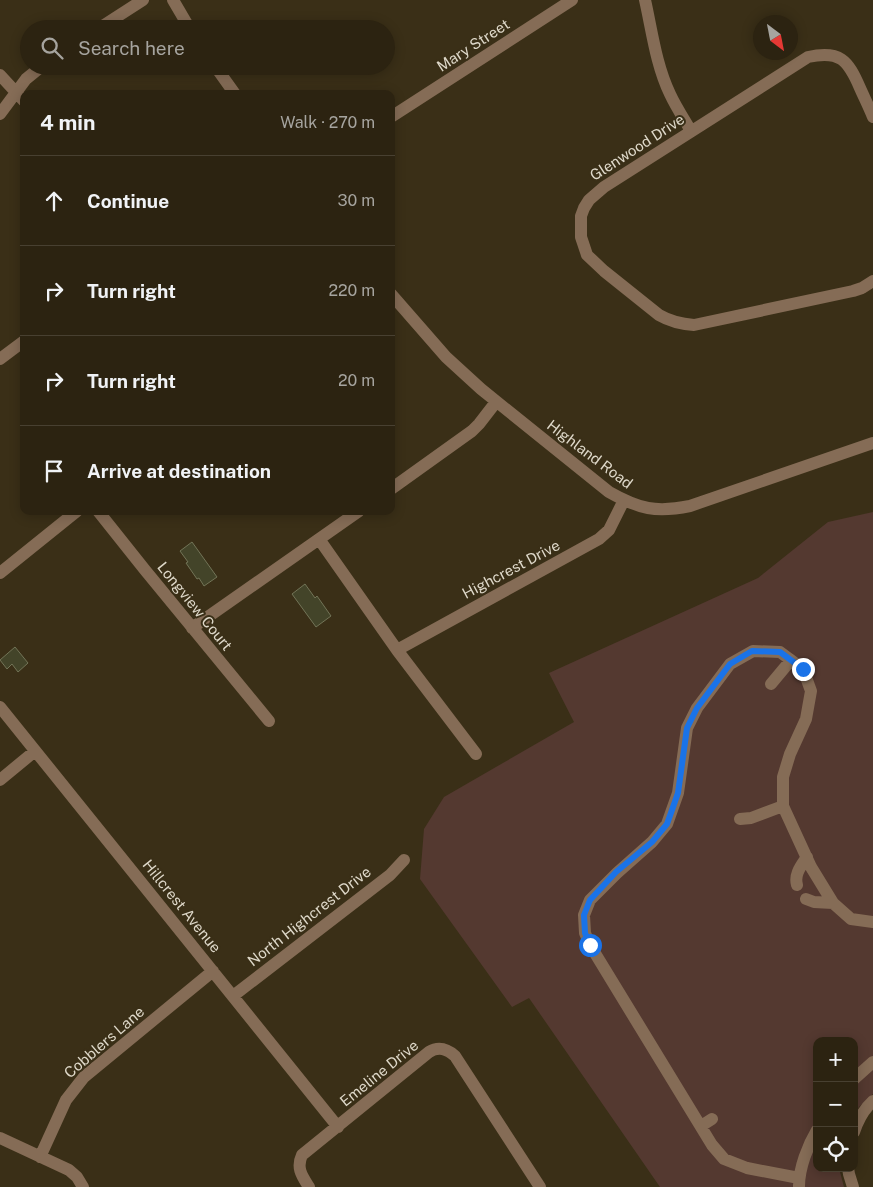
<!DOCTYPE html>
<html lang="en">
<head>
<meta charset="utf-8">
<style>
  :root { --surface:#2c2311; --page:#382f1f; --text:#f1f3f6; --muted:#a6a49f; --line:#484031 }
  body { margin:0; font-family:"Public Sans",sans-serif; background:var(--page); color:var(--text) }
  .controls { position:absolute; right:15px; bottom:15px; display:grid; overflow:hidden; border-radius:10px; box-shadow:0 2px 12px #0003 }
  .controls button { width:45px; height:45px; display:grid; place-items:center; padding:0; border:0; border-bottom:1px solid var(--line); background:var(--surface); color:var(--text); font:25px sans-serif }
  .compass { position:absolute; left:753px; top:15px; width:45px; height:45px; border-radius:50%; background:var(--surface); box-shadow:0 2px 12px #0003; rotate:148deg }
  .stop { position:absolute; width:15px; height:15px; margin:-11px; border:4px solid #1a73e8; border-radius:50%; background:#fff }
  .stop.end { background:#1a73e8; border-color:#fff; box-shadow:0 1px 5px #0008 }
  .list { margin:0; padding:0; list-style:none }
  h2 { display:flex; justify-content:space-between; align-items:center; height:65px; margin:0; padding:0 20px; font-size:21px }
  h2 small { font-size:16px; font-weight:400; color:var(--muted) }
  .list li { display:grid; grid-template-columns:32px 1fr auto; gap:15px; align-items:center; box-sizing:border-box; height:90px; padding:0 20px; border-top:1px solid var(--line) }
  .list b { display:block; font-size:19px; white-space:nowrap }
  .list em { font-size:16px; font-style:normal; color:var(--muted) }
  .icon { flex:none; width:28px; height:28px; fill:none; stroke:currentColor; stroke-width:2; stroke-linecap:round; stroke-linejoin:round }
  .map { position:relative; flex:none; width:873px; height:1187px; overflow:hidden }
  .search { position:absolute; background:var(--surface); box-shadow:0 2px 12px #0003; left:20px; top:20px; width:375px; height:55px; display:flex; align-items:center; gap:12px; box-sizing:border-box; padding:0 18px; border-radius:28px; color:var(--muted); font-size:19px }
  .panel { position:absolute; background:var(--surface); box-shadow:0 2px 12px #0003; left:20px; top:90px; width:375px; height:425px; border-radius:10px }
  .map>svg:first-child { display:block }
</style>
</head>
<body>
<div class="map">
<svg width="873" height="1187" viewBox="0 0 873 1187">
  <rect width="100%" height="100%" fill="#3a2f17"/>
  <path fill="#543930" d="M873,512v582l-14,13 -5,10v-76h-37v127h23v4l4,15h-184l-131,-189 -17,9 -92,-128 4,-50 20,-32 130,-75 -25,-49 209,-95 70,-56z"/>
  <path fill="#434429" stroke="#727457" d="M192,542l25,35 -13,9 -5,-8 -2,1 -11,-16 2,-1 -8,-11z
    M305,584l10,14 2,-2 14,20 -15,11 -24,-33z
    M15,647l13,16 -10,9 -6,-8 -5,5 -7,-9z"/>
  <g fill="none" stroke-linecap="round" stroke-linejoin="round">
    <path stroke="#856c56" stroke-width="12" d="M173,0l17,29
      M645,0c7,31 11,65 25,94 6,13 14,25 21,37
      M98,29l45,-29
      M215,66l20,28
      M0,75l24,26
      M0,114l26,-35 16,-13
      M391,117l181,-117
      M873,117c-4,-10 -9,-20 -13,-29 -12,-28 -20,-38 -52,-31l-204,130 -15,13 -5,8 -3,8v21l6,18 17,16 55,44c12,7 22,9 35,10l159,-34 9,-3 11,-7
      M391,294l55,63 35,32 128,103c30,17 47,21 81,14l183,-63
      M0,359l24,-18
      M391,489l81,-58 7,-7 17,-22
      M98,511l47,59 124,151
      M319,539l78,111 79,104
      M0,573l77,-62
      M192,628l167,-117
      M397,650l202,-111 10,-9 15,-30
      M771,684l20,-24
      M0,707l338,420
      M0,780l35,-29
      M740,819l11,-1 32,-12
      M797,885c-3,-11 4,-19 10,-28
      M806,899l8,3 19,1
      M233,996l157,-121 14,-15
      M854,1079l19,-17
      M701,1126l11,-7
      M854,1132c4,-12 10,-23 19,-31
      M0,1138l69,32 8,7 6,10
      M40,1157l26,-57 18,-23 129,-106
      M848,1168l1,6 4,13
      M799,1178l-52,-10 -23,-9 -12,-14 -122,-200 -5,-12 -1,-18 6,-15 27,-27 35,-31 15,-18 11,-31 9,-65 10,-20 33,-44 23,-13 27,1 23,17 8,22 -5,28 -16,35 -7,23v29l28,61 22,36 18,16 22,3
      M799,1186c0,-18 9,-41 18,-56
      M309,1187c-7,-11 -13,-19 -7,-32l127,-103c10,-6 18,-3 26,4l85,131"/>
  </g>
  <g fill="none" stroke-linecap="round" stroke-linejoin="round">
    <path stroke="#1a73e8" stroke-width="6" d="M590,945l-5,-12 -1,-18 6,-15 26,-28 36,-30 15,-18 11,-31 9,-65 10,-20 33,-44 22,-13 28,1 23,17"/>
  </g>
  <g text-anchor="middle" dominant-baseline="central" stroke-width="4" stroke-linejoin="round" paint-order="stroke">
    <g font-size="15" fill="#ded8c9" stroke="#3a2f17">
      <text transform="translate(473 45) rotate(-33)">Mary Street</text>
      <text transform="translate(637 147) rotate(-33)">Glenwood Drive</text>
      <text transform="translate(590 454) rotate(37)">Highland Road</text>
      <text transform="translate(511 569) rotate(-28)">Highcrest Drive</text>
      <text transform="translate(195 606) rotate(51)">Longview Court</text>
      <text transform="translate(182 906) rotate(51)">Hillcrest Avenue</text>
      <text transform="translate(309 916) rotate(-38)">North Highcrest Drive</text>
      <text transform="translate(104 1042) rotate(-41)">Cobblers Lane</text>
      <text transform="translate(379 1073) rotate(-39)">Emeline Drive</text>
    </g>
  </g>
</svg>
<div class="controls">
<button>+</button>
<button>−</button>
<button><svg class="icon" aria-label="locate" viewBox="0 0 24 24"><circle cx="12" cy="12" r="6"/><path d="M12 2v4M12 18v4M2 12h4M18 12h4"/></svg></button>
</div>
<svg class="compass" viewBox="-18 -18 36 36"><path d="M0-13l5 13h-10z" fill="#e53935"/><path d="M0 13l5-13h-10z" fill="#a6a49f"/></svg>
<div class="stop" style="left:590px;top:945px"></div>
<div class="stop end" style="left:803px;top:669px"></div>
<div class="search"><svg class="icon" aria-label="search" viewBox="0 0 24 24"><circle cx="10" cy="10" r="6"/><path d="M15 15l6 6"/></svg>Search here</div>
<section class="panel">
<h2>4 min<small>Walk · 270 m</small></h2>
<ul class="list">
<li><svg class="icon" aria-label="ahead" viewBox="0 0 24 24"><path d="M12 20V5M6 11l6-6 6 6"/></svg><div><b>Continue</b></div><em>30 m</em></li>
<li><svg class="icon" aria-label="right" viewBox="0 0 24 24"><path d="M7 20v-9h11M14 6l5 5-5 5"/></svg><div><b>Turn right</b></div><em>220 m</em></li>
<li><svg class="icon" aria-label="right" viewBox="0 0 24 24"><path d="M7 20v-9h11M14 6l5 5-5 5"/></svg><div><b>Turn right</b></div><em>20 m</em></li>
<li><svg class="icon" aria-label="arrive" viewBox="0 0 24 24"><path d="M6 21V4h12l-3 4 3 4H6"/></svg><div><b>Arrive at destination</b></div></li>
</ul>
</section>
</div>
</body>
</html>
